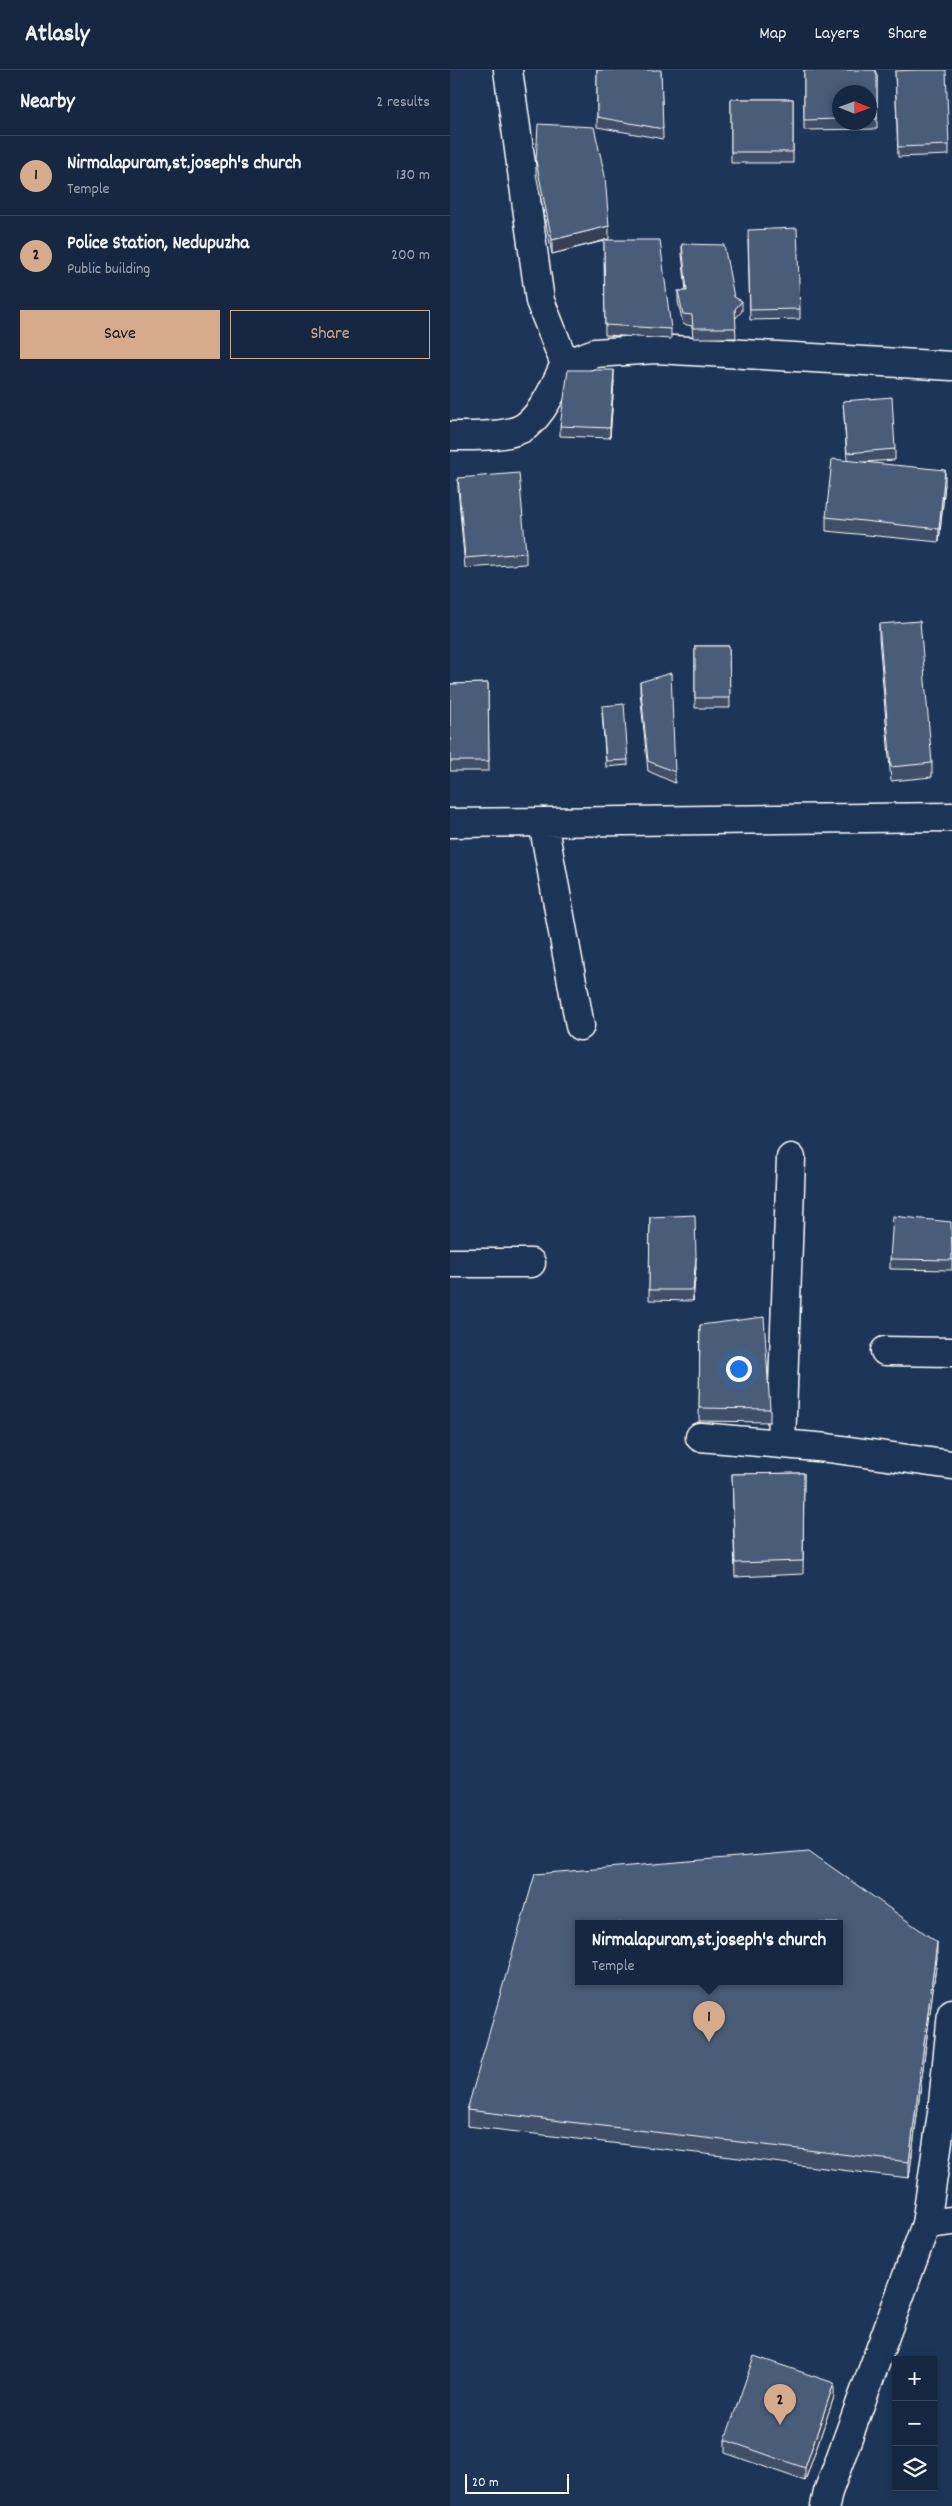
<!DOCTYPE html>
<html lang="en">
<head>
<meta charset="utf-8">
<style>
  :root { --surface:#162841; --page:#1f3048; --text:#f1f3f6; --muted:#9ea6b1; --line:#35445a; --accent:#d6ab8b }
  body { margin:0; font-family:Dekko,sans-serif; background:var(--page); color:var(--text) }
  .controls { position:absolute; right:15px; bottom:15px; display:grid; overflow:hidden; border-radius:0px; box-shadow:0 2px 8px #0003 }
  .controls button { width:45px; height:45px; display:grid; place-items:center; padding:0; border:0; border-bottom:1px solid var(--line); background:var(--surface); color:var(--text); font:25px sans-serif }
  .compass { position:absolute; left:382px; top:15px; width:45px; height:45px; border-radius:50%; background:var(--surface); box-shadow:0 2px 8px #0003; rotate:91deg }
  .scale { position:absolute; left:15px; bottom:12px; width:104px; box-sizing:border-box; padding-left:5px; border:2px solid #fff; border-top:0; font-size:14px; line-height:18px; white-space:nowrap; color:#fff; -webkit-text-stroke:4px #1d3557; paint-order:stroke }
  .you { position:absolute; left:288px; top:1298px; width:18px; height:18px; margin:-12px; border:4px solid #fff; border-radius:50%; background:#1a73e8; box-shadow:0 0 0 8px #1a73e833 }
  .badge { display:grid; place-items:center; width:32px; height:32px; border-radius:50%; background:var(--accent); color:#111; font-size:16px; font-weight:700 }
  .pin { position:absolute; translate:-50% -41px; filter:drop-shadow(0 1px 2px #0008) }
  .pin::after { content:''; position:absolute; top:26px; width:18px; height:15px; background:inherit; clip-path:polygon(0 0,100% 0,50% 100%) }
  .popup { position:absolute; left:125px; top:1850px; width:268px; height:65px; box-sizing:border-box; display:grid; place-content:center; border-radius:0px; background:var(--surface); filter:drop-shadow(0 1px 4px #0005); font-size:16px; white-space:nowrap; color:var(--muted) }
  .popup b { font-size:19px; color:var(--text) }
  .popup::after { content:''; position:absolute; left:50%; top:100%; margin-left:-10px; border:10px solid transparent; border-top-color:var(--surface) }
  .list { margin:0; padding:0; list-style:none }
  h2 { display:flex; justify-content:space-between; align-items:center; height:65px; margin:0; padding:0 20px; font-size:21px }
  h2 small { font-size:16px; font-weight:400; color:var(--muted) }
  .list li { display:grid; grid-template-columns:32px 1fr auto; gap:15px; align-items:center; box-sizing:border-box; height:80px; padding:0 20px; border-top:1px solid var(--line) }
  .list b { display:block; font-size:19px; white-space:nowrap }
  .list p { margin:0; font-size:16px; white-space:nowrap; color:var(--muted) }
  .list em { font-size:16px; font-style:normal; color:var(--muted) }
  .actions { display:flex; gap:10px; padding:15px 20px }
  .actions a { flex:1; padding:11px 0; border:1px solid var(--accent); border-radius:0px; text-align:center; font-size:18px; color:var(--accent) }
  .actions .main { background:var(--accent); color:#111 }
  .icon { flex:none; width:28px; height:28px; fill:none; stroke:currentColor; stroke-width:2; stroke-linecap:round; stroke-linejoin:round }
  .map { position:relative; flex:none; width:502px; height:2436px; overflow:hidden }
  header { display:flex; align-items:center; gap:30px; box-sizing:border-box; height:70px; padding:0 25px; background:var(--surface); border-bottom:1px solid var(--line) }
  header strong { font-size:24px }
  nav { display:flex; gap:28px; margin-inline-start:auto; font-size:18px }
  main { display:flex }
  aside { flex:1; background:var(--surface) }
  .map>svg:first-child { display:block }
</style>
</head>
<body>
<header>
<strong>Atlasly</strong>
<nav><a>Map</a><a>Layers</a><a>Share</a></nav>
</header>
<main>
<aside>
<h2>Nearby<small>2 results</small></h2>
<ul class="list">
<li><span class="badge">1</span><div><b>Nirmalapuram,st.joseph's church</b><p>Temple</p></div><em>130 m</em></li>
<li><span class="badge">2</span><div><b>Police Station, Nedupuzha</b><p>Public building</p></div><em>200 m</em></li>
</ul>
<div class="actions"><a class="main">Save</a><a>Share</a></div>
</aside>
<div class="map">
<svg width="502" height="2436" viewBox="0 0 502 2436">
  <rect width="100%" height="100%" fill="#1d3557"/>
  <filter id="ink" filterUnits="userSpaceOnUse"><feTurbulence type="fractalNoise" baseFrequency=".02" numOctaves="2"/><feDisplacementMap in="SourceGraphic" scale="10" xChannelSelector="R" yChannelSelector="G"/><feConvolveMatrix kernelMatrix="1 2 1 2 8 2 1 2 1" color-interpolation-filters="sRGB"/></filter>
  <g filter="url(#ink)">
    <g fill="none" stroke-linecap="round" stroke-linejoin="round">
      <g stroke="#fff" stroke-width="31">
        <path id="minor" d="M58,0l32,231 25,63
          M0,366c19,0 60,2 76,-10 19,-15 29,-41 39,-62l30,-11 61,-4 296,17
          M93,752l37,204
          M0,753l502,-6
          M0,1193h81
          M435,1281l67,1
          M250,1367l128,11 124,17
          M331,1374l10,-286
          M476,2154l26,-3"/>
      </g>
      <g stroke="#fff" stroke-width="31">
        <path id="tertiary" d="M375,2436l3,-14 98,-268 16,-111 10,-100"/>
      </g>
      <use href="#minor" stroke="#1d3557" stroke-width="28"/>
      <use href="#tertiary" stroke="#1d3557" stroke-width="28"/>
    </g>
    <path fill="#405068" stroke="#fff" fill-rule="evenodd" d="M147,0l64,2 2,67 -66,-12z
      M354,0l73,5v54l-73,1zM390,22h30v30h-30z
      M445,1l54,74v10l-51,2z
      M281,29h62v64h-62z
      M86,91l73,78 -4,1 66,89v10l-66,-4 -1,-94 -52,13 -16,-80z
      M298,170l52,69v10l-50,1z
      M232,174l52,53 8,14 -7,7 1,20h-43l-1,-12 -9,-2 -5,-23v-10h8l-4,-37z
      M164,311l-4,57 -50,-2v-10z
      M393,331l52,48v11l-31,2 81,22 -6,58 -113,-11v-14l21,-57z
      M8,408l68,75v11l-61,4 -7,-80z
      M429,554l53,139v14l-41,4 -12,-143z
      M245,576h34l1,62h-35z
      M190,612l35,90v11l-27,-12 -8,-79z
      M38,613l1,88h-39v-87z
      M152,642l26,48v5l-22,2z
      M200,1147l46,50 -3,34 -44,-1z
      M502,1164v36l-62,-1v-10z
      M250,1255l70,84v13l-71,-1z
      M354,1403l-1,101 -68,3 -3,-103z
      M487,1888l-28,220 -442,-52v-16z
      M384,2327l-29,84 -80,-28v-13z"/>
    <path fill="#344155" stroke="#fff" d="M159,156v13l-57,15v-14z
      M292,231v10l-7,8v-10z
      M164,300v11l-4,57v-10z
      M495,400v14l-6,58v-13z
      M246,1187v10l-3,34v-11z
      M487,1872v16l-28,220v-16z
      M384,2313v14l-29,84v-13z"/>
    <path fill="#4a5d79" stroke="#fff" fill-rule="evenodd" d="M147,0h64l2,59 -66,-12z
      M354,0h71l2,5v44h-7v-27h-30v27l-36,1z
      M466,0h30l3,75 -51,2 -3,-76z
      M281,29h62v53h-62z
      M88,54l56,3 11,49 4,50 -57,14 -16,-79z
      M347,158l3,81 -50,1 -2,-80z
      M154,170h56l11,89 -66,-4z
      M232,174l42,1 10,52 8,4 -7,8 1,19h-43l-1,-13 -9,-1 -5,-23h9z
      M118,300h46l-4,58 -50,-2z
      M442,327l3,52 -48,4 -4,-52z
      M382,389l113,11 -6,59 -113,-12z
      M69,403l7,80 -61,5 -7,-80z
      M470,551l12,142 -41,4 -12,-143z
      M245,576h34l1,52h-35z
      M221,603l4,99 -27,-11 -8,-79z
      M38,613l1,78h-39v-77z
      M174,634l4,56 -22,1 -4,-55z
      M245,1145l1,42 -3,33h-44l1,-73z
      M443,1146l58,6 1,38 -62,-1z
      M314,1247l6,92 -71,-1 1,-83z
      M354,1403l-1,88 -68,2 -3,-89z
      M359,1781l128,91 -28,220 -442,-52 68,-236zM129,1853h260v58h-260z
      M304,2286l80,27 -29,85 -80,-28z"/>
  </g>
</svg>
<div class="controls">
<button>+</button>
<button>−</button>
<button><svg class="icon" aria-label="layers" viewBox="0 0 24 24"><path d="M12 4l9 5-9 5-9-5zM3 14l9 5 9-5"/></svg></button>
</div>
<svg class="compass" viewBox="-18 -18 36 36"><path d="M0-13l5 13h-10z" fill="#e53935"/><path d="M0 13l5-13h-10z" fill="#9ea6b1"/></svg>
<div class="scale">20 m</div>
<div class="you"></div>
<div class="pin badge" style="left:259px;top:1972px">1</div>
<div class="popup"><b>Nirmalapuram,st.joseph's church</b>Temple</div>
<div class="pin badge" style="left:330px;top:2355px">2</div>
</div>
</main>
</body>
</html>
